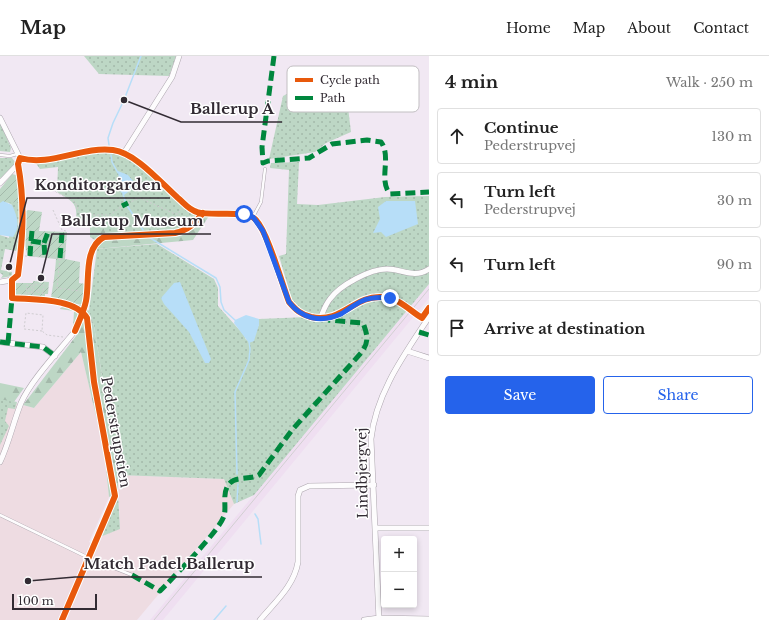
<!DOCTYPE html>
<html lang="en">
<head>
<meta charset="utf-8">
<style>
  :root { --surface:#fff; --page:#f2f2f2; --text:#222; --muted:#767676; --line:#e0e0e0; --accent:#2563eb }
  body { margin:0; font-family:"Libre Baskerville",serif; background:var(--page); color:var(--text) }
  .controls { position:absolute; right:12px; bottom:12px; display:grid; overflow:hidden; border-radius:4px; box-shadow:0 2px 6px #0003 }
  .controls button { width:36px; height:36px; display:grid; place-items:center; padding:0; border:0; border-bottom:1px solid var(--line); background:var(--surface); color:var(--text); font:20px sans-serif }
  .scale { position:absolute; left:12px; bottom:10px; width:85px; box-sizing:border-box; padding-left:4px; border:2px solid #322b33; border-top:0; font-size:11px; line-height:14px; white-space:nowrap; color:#322b33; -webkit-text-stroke:3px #fff; paint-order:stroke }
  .stop { position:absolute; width:12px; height:12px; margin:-9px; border:3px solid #2563eb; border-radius:50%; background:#fff }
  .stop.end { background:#2563eb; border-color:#fff; box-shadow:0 1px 4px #0008 }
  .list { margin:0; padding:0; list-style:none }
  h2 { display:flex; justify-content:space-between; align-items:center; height:52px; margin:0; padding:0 16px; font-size:17px }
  h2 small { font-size:13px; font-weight:400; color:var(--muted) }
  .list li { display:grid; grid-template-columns:26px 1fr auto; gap:12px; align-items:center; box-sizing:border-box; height:56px; margin:0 8px 8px; padding:0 8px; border:1px solid var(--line); border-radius:4px }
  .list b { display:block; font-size:15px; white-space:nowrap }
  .list p { margin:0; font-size:13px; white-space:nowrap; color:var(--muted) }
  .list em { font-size:13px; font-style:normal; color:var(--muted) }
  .actions { display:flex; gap:8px; padding:12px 16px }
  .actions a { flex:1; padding:9px 0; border:1px solid var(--accent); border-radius:4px; text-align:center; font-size:14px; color:var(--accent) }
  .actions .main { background:var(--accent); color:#fff }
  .icon { flex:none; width:22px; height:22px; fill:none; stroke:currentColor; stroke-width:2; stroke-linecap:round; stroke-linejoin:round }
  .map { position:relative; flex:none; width:429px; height:564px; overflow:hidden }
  header { display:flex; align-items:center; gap:24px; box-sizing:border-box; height:56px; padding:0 20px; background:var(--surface); border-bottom:1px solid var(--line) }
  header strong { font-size:19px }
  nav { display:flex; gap:22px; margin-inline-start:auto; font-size:14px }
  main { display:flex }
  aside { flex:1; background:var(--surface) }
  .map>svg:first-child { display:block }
</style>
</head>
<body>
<header>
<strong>Map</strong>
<nav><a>Home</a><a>Map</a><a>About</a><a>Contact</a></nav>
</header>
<main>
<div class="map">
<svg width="429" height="564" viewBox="0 0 429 564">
  <defs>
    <pattern id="grass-dots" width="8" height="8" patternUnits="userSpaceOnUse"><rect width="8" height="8" fill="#bdd7c5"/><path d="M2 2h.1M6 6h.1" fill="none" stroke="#a3b9aa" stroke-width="1.8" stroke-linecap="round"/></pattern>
    <pattern id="forest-firs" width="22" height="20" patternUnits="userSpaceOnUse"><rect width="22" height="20" fill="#bdd7c5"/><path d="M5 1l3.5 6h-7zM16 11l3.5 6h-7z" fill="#a3b9aa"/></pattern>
    <pattern id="garden-furrows" width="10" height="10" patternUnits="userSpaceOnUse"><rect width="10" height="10" fill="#bdd7c5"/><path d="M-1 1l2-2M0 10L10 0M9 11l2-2" fill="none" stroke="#a3b9aa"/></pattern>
  </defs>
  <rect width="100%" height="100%" fill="#f1e8f3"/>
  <path fill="#efdff1" d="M429,228v14l-266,322h-13z"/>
  <path fill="#eedce2" d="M81,296l23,98 5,47 -20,45 8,4 3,-9 20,-9 -2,-53 106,4 10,25 -97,116h-137v-221l34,9z"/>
  <path fill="url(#grass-dots)" d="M84,0h92l-7,20 -70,-2z
    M346,35l5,41 -25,11 -11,9 -46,7 14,-63 4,-2z
    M0,66l11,26 -1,4 -10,-1z
    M107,96c33,2 61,45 87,63 -3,11 -6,13 -17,15l-71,4 -3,-7 -28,-3c4,-20 -1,-22 -18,-32l1,-25 -18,2 -5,-7z
    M0,102h12l3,4c-2,6 -8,15 -15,16z
    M299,106l-2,42 21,1 67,-8 44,-1v88l-175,211 -20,9 -10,-25 -106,-4 -24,-149 -5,-15 8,-62 60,-5 57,35 4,9v18l26,29 2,5 13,-15v-6l48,-2 -15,-17 -13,-44 7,-2 3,-84 -19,-2 1,-5z
    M7,146h14l-2,43 -3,6 -11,-2 -4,21 11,2v4l-11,2 2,-3 -3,-2v-38l9,3 3,-33z
    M0,342l17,4 -2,7 -7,-1 -3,13 4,5 -9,19z
    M118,437l2,36 -20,8z"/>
  <path fill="url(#forest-firs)" d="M131,152l15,23c18,-1 43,5 48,-16l17,-2 -18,27 -96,9 -2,-9 -5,-3v-11l13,1 3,7 34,-2 -13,-16z
    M64,249h20l5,6 5,15 24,149v18l-9,4 -5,-47 -23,-98 -47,56 -11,-3 56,-73 -6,-3 1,-18 -14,-2z
    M0,327l24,5 -10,14 -14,-3z"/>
  <path fill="url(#garden-furrows)" d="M12,118l4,1 5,27 -21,1v-14z
    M28,154l14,2 -3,19 28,1 -2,27 15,3 -1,21 7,1 -2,21 -68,-8 -2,-2 1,-12h18v-2l16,1 -1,12h-3v4h6c2,-13 4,-24 5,-39l-28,-3c-4,-9 -4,-33 -3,-44z"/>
  <path fill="#b7def8" d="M118,115l10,4 5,6 -5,11 -4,3 -4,-4z
    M3,145l9,4c5,11 9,21 1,32l-13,-2v-32z
    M386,145h29l3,23 -32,13 -5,-5 -8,1 7,-14 -2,-12z
    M180,226l31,77 -2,4h-4l-16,-31 -25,-28 -3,-6 13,-15z
    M246,259l13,4v6l-5,16 -5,2 -15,-20 1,-3z"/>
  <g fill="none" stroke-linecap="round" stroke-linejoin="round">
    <path stroke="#b7def8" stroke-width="1.5" d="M109,89l-1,-7 5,-15 11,-23 17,-44
      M111,99l1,7 6,11
      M123,138l3,10 17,26
      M147,180l69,42 4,9 1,15 3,8 12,11
      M237,418l-2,-82 14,-32 1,-11 -1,-8
      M237,446l1,-18
      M255,458l3,5 3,25
      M214,564l12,-14"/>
    <g stroke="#ada6ae" stroke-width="3.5">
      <path id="lane" d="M0,99l10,1 7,-2
        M253,161l8,-15 4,-33
        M0,459l89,43 43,17"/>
    </g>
    <g stroke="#ada6ae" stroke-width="6">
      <path id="street" d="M0,62l20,40 -2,6c7,38 5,73 0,111l-6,5 -12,2
        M124,97l48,-76 7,-21
        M20,102c30,9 62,-12 93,-8 23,3 48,33 65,48 6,5 11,12 19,14 16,5 49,-3 59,8 12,13 26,64 33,82 9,11 17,14 31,17 3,-7 5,-14 10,-20 10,-14 40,-30 57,-30 15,0 27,10 42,0
        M0,127l18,-19
        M0,286l43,5 12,9
        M407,295l22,7
        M0,406c9,-19 13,-39 21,-59 10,-23 38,-52 54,-72
        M375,472h54
        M260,564c15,-18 34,-34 38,-58v-66l2,-6 9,-4 65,-1
        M364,564l15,-2 50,1
        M379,564l-8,-181c5,-46 33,-84 58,-122"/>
    </g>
    <path stroke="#cfccd0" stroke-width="1" stroke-dasharray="2 2" stroke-linecap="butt" d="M53,132l3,4 19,10 4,10 6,3h25l12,-9
      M128,147l12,-5 35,16h3l3,-5
      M53,154l9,20 4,1 -2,28 -4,-1
      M25,200l35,2 -3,30 30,4
      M38,233l2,2 -2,2 -2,-1z
      M29,238v-8
      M31,241l1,-12h-5l-1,11 16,2 2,-13 -10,-1 -1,13
      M42,275l-18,-2 2,-16 17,2 -1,16 5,4 16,2"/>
    <use href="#lane" stroke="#fdfcfd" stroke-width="2.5"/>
    <use href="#street" stroke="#fdfcfd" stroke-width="5"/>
    <path stroke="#d2cfd2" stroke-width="1" d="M154,564l275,-331"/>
    <path stroke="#00873e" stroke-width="5" stroke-dasharray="10 5" stroke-linecap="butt" d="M274,0l-12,91 1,16 5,-2 41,-3 23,-14 35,-4 14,2c11,15 -3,38 9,52l39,-2
      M122,150l6,-3
      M31,185l1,-10
      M44,187l4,-11
      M30,200l1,-15 13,2 1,14
      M60,202l2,-25
      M419,276l10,3
      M0,286l43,5 12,9
      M8,287l4,-45
      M132,519l28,16 6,-6c12,-13 53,-54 58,-69 3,-10 -3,-24 6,-33 7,-7 20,-3 29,-8l33,-45 69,-77c8,-11 7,-17 2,-30l-35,-3"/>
    <g stroke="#fff" stroke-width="8">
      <path id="cycleway" d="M75,275c4,-10 9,-20 11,-30 4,-20 -3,-53 18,-64l71,-4c14,-3 19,-9 28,-20
        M62,564l53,-124 -21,-114 -7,-64c-12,-20 -53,-18 -75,-20v-18l6,-5c5,-38 7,-73 0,-111l2,-6c30,9 62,-12 93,-8 23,3 48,33 65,48 6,5 11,12 19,14 16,5 49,-3 59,8 12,13 26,64 33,82 7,8 11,12 22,15 31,7 43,-22 71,-20 17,1 27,13 40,21l7,-10"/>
    </g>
    <use href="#cycleway" stroke="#e8590c" stroke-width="6"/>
  </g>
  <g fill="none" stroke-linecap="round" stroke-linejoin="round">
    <path stroke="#2563eb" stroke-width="5" d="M244,158l9,3 10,14 26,71c13,17 32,21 52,12 7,-4 14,-10 21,-13 9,-4 18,-4 28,-3"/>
  </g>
  <g text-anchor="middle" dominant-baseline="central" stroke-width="3" stroke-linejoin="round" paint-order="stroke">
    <g font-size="14" fill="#322b33" stroke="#fff">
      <text transform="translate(116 376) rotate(80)">Pederstrupstien</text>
      <text transform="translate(362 417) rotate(-91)">Lindbjergvej</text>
    </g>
  </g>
  <rect x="287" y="10" width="132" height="46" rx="6" fill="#fff" stroke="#c2bfc2" stroke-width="1"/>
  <rect x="295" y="22" width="18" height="4" fill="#e8590c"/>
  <rect x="295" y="40" width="18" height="4" fill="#00873e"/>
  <g font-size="11" fill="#322b33">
    <text x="320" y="28">Cycle path</text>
    <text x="320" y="46">Path</text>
  </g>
  <path fill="none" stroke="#322b33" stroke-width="1.5" d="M124 44L181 66H282M9 211L27 142H170M41 222L52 178H211M28 525L75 521H262"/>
  <g fill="#322b33" stroke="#fff" stroke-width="1.5">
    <circle cx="124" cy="44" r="4"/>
    <circle cx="9" cy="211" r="4"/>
    <circle cx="41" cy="222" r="4"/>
    <circle cx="28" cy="525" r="4"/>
  </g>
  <g font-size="15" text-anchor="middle" font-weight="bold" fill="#322b33" stroke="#fff" stroke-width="3" stroke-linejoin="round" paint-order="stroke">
    <text x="232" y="58">Ballerup Å</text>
    <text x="98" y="134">Konditorgården</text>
    <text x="132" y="170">Ballerup Museum</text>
    <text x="169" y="513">Match Padel Ballerup</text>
  </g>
</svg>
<div class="controls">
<button>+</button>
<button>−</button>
</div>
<div class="scale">100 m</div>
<div class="stop" style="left:244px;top:158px"></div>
<div class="stop end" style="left:390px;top:242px"></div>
</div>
<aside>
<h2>4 min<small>Walk · 250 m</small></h2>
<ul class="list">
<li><svg class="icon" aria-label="ahead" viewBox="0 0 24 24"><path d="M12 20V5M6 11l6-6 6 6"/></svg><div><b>Continue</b><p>Pederstrupvej</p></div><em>130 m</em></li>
<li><svg class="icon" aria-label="left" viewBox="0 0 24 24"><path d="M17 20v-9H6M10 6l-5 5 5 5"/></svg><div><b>Turn left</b><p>Pederstrupvej</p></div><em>30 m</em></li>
<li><svg class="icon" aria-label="left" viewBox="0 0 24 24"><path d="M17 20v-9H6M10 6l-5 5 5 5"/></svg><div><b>Turn left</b></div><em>90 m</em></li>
<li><svg class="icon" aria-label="arrive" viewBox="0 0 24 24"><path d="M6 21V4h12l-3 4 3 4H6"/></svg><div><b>Arrive at destination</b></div></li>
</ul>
<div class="actions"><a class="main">Save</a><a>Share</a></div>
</aside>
</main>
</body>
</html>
